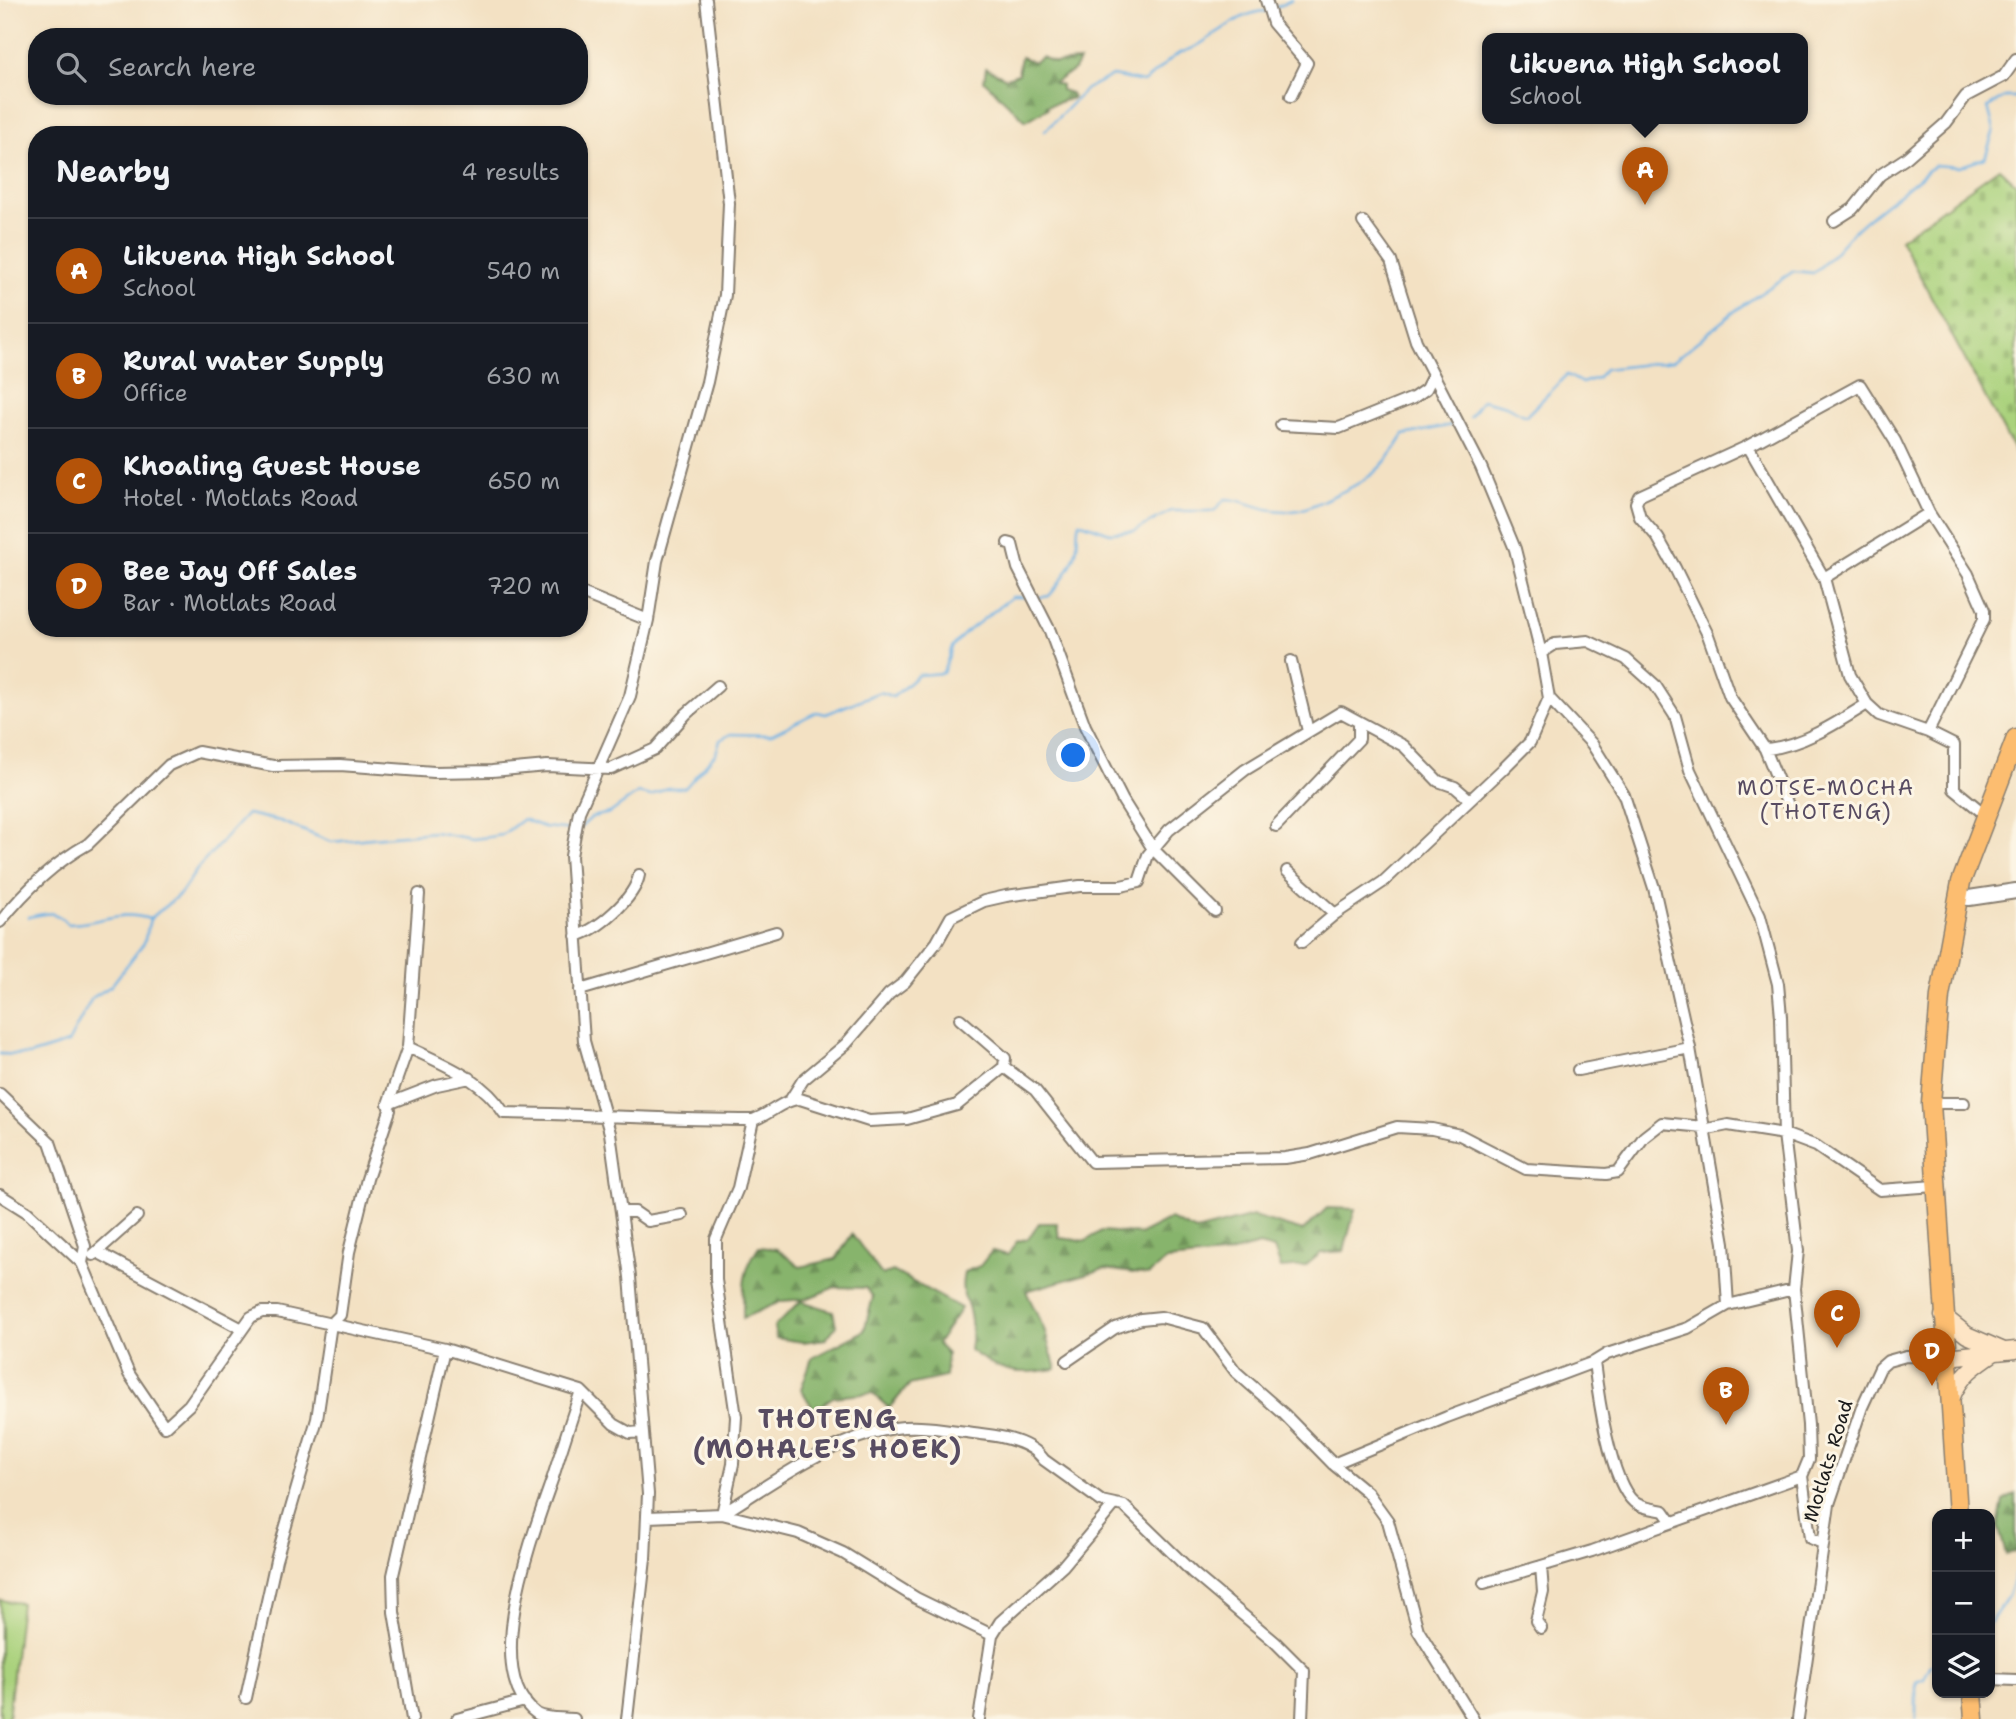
<!DOCTYPE html>
<html lang="en">
<head>
<meta charset="utf-8">
<style>
  :root { --surface:#171b24; --page:#242831; --text:#f1f3f6; --muted:#9ea1a6; --line:#363941; --accent:#b45309 }
  body { margin:0; font-family:"Shantell Sans",sans-serif; background:var(--page); color:var(--text) }
  .controls { position:absolute; right:21px; bottom:21px; display:grid; overflow:hidden; border-radius:14px; box-shadow:0 2px 5px #0004 }
  .controls button { width:63px; height:63px; display:grid; place-items:center; padding:0; border:0; border-bottom:2px solid var(--line); background:var(--surface); color:var(--text); font:35px sans-serif }
  .you { position:absolute; left:1074px; top:756px; width:24px; height:24px; margin:-18px; border:5px solid #fff; border-radius:50%; background:#1a73e8; box-shadow:0 0 0 10px #1a73e833 }
  .badge { display:grid; place-items:center; width:46px; height:46px; border-radius:50%; background:var(--accent); color:#fff; font-size:23px; font-weight:700 }
  .pin { position:absolute; translate:-50% -58px; filter:drop-shadow(0 2px 4px #0008) }
  .pin::after { content:''; position:absolute; top:37px; width:24px; height:21px; background:inherit; clip-path:polygon(0 0,100% 0,50% 100%) }
  .popup { position:absolute; left:1482px; top:33px; width:326px; height:91px; box-sizing:border-box; display:grid; place-content:center; border-radius:14px; background:var(--surface); filter:drop-shadow(0 2px 5px #0005); font-size:23px; white-space:nowrap; color:var(--muted) }
  .popup b { font-size:26px; color:var(--text) }
  .popup::after { content:''; position:absolute; left:50%; top:100%; margin-left:-14px; border:14px solid transparent; border-top-color:var(--surface) }
  .list { margin:0; padding:0; list-style:none }
  h2 { display:flex; justify-content:space-between; align-items:center; height:91px; margin:0; padding:0 28px; font-size:30px }
  h2 small { font-size:23px; font-weight:400; color:var(--muted) }
  .list li { display:grid; grid-template-columns:46px 1fr auto; gap:21px; align-items:center; box-sizing:border-box; height:105px; padding:0 28px; border-top:2px solid var(--line) }
  .list b { display:block; font-size:26px; white-space:nowrap }
  .list p { margin:0; font-size:23px; white-space:nowrap; color:var(--muted) }
  .list em { font-size:23px; font-style:normal; color:var(--muted) }
  .icon { flex:none; width:38px; height:38px; fill:none; stroke:currentColor; stroke-width:2; stroke-linecap:round; stroke-linejoin:round }
  .map { position:relative; flex:none; width:2016px; height:1719px; overflow:hidden }
  .search { position:absolute; background:var(--surface); box-shadow:0 2px 5px #0004; left:28px; top:28px; width:560px; height:77px; display:flex; align-items:center; gap:18px; box-sizing:border-box; padding:0 24px; border-radius:28px; color:var(--muted); font-size:26px }
  .panel { position:absolute; background:var(--surface); box-shadow:0 2px 5px #0004; left:28px; top:126px; width:560px; height:511px; border-radius:28px }
  .map>svg:first-child { display:block }
</style>
</head>
<body>
<div class="map">
<svg width="2016" height="1719" viewBox="0 0 2016 1719">
  <defs>
    <pattern id="forest-firs" width="22" height="20" patternUnits="userSpaceOnUse" patternTransform="scale(1.75)"><rect width="22" height="20" fill="#87b46c"/><path d="M5 1l3.5 6h-7zM16 11l3.5 6h-7z" fill="#6e9258"/></pattern>
    <pattern id="cemetery-stones" width="16" height="16" patternUnits="userSpaceOnUse" patternTransform="scale(1.75)"><rect width="16" height="16" fill="#aad27d"/><path d="M2 7V4a2 2 0 0 1 4 0v3zM10 15v-3a2 2 0 0 1 4 0v3z" fill="#92b46b"/></pattern>
  </defs>
  <rect width="100%" height="100%" fill="#fcf5e5"/>
  <filter id="ink" filterUnits="userSpaceOnUse"><feTurbulence type="fractalNoise" baseFrequency=".0143" numOctaves="2"/><feDisplacementMap in="SourceGraphic" scale="14" xChannelSelector="R" yChannelSelector="G"/><feConvolveMatrix kernelMatrix="1 2 1 2 8 2 1 2 1" color-interpolation-filters="sRGB"/></filter>
  <filter id="wash" filterUnits="userSpaceOnUse"><feTurbulence type="fractalNoise" baseFrequency=".00686" numOctaves="4" result="noise"/><feDisplacementMap in="SourceGraphic" scale="28" xChannelSelector="R" yChannelSelector="G"/><feGaussianBlur stdDeviation="1.57" result="paint"/><feColorMatrix in="noise" values="0 0 0 0 0 0 0 0 0 0 0 0 0 0 0 0 0 1.4 0 .05"/><feComposite in="paint" operator="in"/></filter>
  <g filter="url(#wash)">
    <rect width="100%" height="100%" fill="#f3e1c3"/>
    <path fill="#aad27d" stroke="#63774c" stroke-width="2" d="M0,1600l21,3 -13,116h-8z"/>
    <path fill="url(#forest-firs)" stroke="#526844" stroke-width="2" d="M1021,57l13,5 8,-5 13,6 24,-2 -5,9 -20,13 7,2v5l10,3 2,5 -27,8 2,2 -22,13 -42,-40 2,-13 20,10 12,-4z
      M1327,1208l28,1 -11,42 -23,2 -16,13 -24,2 -7,-19 -15,-4 -37,10 -55,5 -19,15 -44,-6 -78,22 18,38 12,40c-38,6 -54,5 -86,-19 2,-13 3,-26 -1,-40 -5,-18 -9,-17 -5,-38l16,-6 12,-15 16,4 9,-14 11,-2 11,-16h18l2,15 27,3 15,-10 40,3 29,-15 26,12 57,-15 50,15z
      M852,1234l30,41 11,-4 68,37 -24,36 10,10 -2,23 -36,8 -20,23 -17,-15 -39,4 -19,13 -13,-21 11,-31 52,-27 9,-34 -7,-9 -31,-1 -29,12 -24,2 -39,17c0,-27 -1,-49 16,-71l18,2 23,18 36,-8z
      M801,1301l32,10 3,15 -10,13 -23,3 -27,-4 -2,-11z
      M2016,1494v58l-10,2 -8,-28 5,-25z"/>
    <path fill="url(#cemetery-stones)" stroke="#63774c" stroke-width="2" d="M1999,168l17,16v270l-116,-215z"/>
    <g fill="none" stroke-linecap="round" stroke-linejoin="round">
      <path stroke="#6eb1e3" stroke-width="2.5" d="M1273,9l19,-9
        M1045,131l41,-42 26,-13 31,6c13,-8 23,-21 35,-28 4,-3 10,-3 15,-6 26,-13 44,-36 74,-37
        M1470,417l12,-17 24,6 20,10 41,-41 15,8 15,-5 8,-9 68,-8 67,-54 54,-36 19,2c16,-12 26,-26 39,-40 24,-25 57,-43 82,-68l25,2 26,-9 9,-28 -6,-23 17,-10h11
        M1037,598l12,-2c9,-10 25,-33 27,-45 3,-10 0,-19 3,-29l31,11 25,-2 36,-20h43l11,-12c16,0 27,7 42,10 32,6 39,-1 66,-13 36,-16 50,-26 71,-61l48,-10
        M581,827l11,-10 18,-4 28,-20 13,3 16,-8h18l31,-35 4,-13 11,-6 39,1 47,-23 9,2 54,-22 13,5 25,-22 25,-2 9,-26 12,-13 48,-37h18
        M29,917c17,-4 26,-8 38,7 35,0 47,-15 83,-5
        M0,1054l29,1 39,-12 24,-45 19,-12 33,-43 6,-24 31,-26 17,-25 49,-54 33,7 51,21 103,-10 39,7 16,-2 13,-2 21,-16 21,8 28,3
        M1990,1623l18,-27 8,-24
        M1916,1719v-37l8,-3 6,-13 7,-6"/>
    </g>
  </g>
  <g filter="url(#ink)">
    <g fill="none" stroke-linecap="round" stroke-linejoin="round">
      <g stroke="#887e70" stroke-width="14">
        <path id="minor" d="M1266,0l7,23 34,40 -16,33
          M1834,221l19,-12 27,-34 26,-17 40,-35 20,-27 38,-20 12,-17
          M1363,222l28,39 25,80 65,126 34,82 26,104 8,45 43,46 32,51 30,93 36,160 34,195 4,62
          M1281,425l58,3 74,-30 13,-9 6,-12
          M1748,446l76,132 26,97 17,29 12,11 49,17
          M1008,543l4,1 6,24 32,63 35,95 38,75 30,48 62,62
          M1824,578l105,-65
          M579,592l69,28
          M1541,653l14,-9 33,-3 38,18 29,26 20,31 15,54 70,146 18,68 3,33 3,117 14,117 -4,38 14,136 1,34 -7,17 8,62 12,5
          M1291,661l17,70
          M1765,749c35,-2 72,-26 102,-45
          M1790,810l-25,-61 -35,-52 -22,-62 -33,-67 -17,-30 -18,-21 -4,-14 3,-7 109,-50 112,-61 35,56 34,72 39,61 16,36v9l-56,113 26,13v44l33,27
          M1276,826l83,-87v-16
          M1287,871l48,43
          M0,922c24,-30 54,-59 88,-78l81,-79 29,-13 75,14 67,-1 94,7 58,-1 55,-5 64,3 44,-20 31,-35 32,-28
          M576,936c22,-6 59,-38 63,-61
          M1302,942l33,-28 48,-32 120,-113 27,-27 19,-44
          M580,990l196,-58
          M960,1019l45,39 -1,9
          M408,1047c36,18 74,31 96,66 83,1 165,7 249,7 16,-5 31,-21 47,-21l69,22 38,-2 50,-14 47,-38
          M1004,1067l31,23 57,72 193,-4 25,-4 87,-27 35,2 28,6 66,34 80,5 12,-2 26,-35 18,-14 42,4
          M1578,1070l112,-22
          M0,1094l50,48 35,104 -3,17
          M791,1099l12,-19 43,-36 43,-50 16,-12 32,-40 14,-25 33,-16 22,-5 74,-10h41l18,-4 9,-27 21,-25 76,-60 96,-58 63,34 34,35 17,6 14,12
          M1931,1103h33
          M388,1104l20,-57 11,-153
          M1703,1130l25,-5 56,9 32,12 64,44 55,-4
          M0,1195l27,17 55,51 47,111 36,53 24,-22 62,-88 11,-5h15l168,37 -52,226 1,37 18,107
          M621,1212h14l13,9 34,-6
          M97,1252l145,77
          M93,1255l44,-39
          M445,1349l136,42 33,33 16,9 12,-1
          M1067,1361l48,-33 26,-9 20,-2 42,11 33,44 48,42 49,50 34,28 21,29 30,109 55,89
          M1594,1362c4,33 16,119 40,140 7,6 21,7 30,9l7,10
          M1333,1464l114,-47 147,-55 13,-8 81,-26 40,-23 66,-16
          M722,1514c53,-33 110,-76 173,-86 27,-4 60,3 86,6 20,2 51,8 63,26l57,41 23,5 69,67 82,69 29,29 -2,48
          M722,1514l11,-50 3,-47 -20,-137v-41l22,-51 15,-68
          M648,1517l74,-3 76,19 45,20 73,45 76,37
          M1541,1566l2,26 -7,29 5,7
          M1484,1583l108,-32 210,-75
          M1990,1679l26,1
          M246,1698l30,-138 41,-141 14,-95 9,-9 9,-63 18,-73 23,-69 -2,-6 49,-19 33,-7
          M457,1719l68,-18
          M574,1719c-10,-1 -28,0 -37,-5 -59,-41 -2,-185 16,-237 9,-29 18,-58 28,-86
          M627,1719l18,-160 3,-65 -18,-217 -20,-144 -26,-92 -13,-185 8,-44 51,-116 18,-76 9,-59 50,-179 18,-87 4,-92 -23,-203
          M979,1719l13,-84 8,-13 63,-56 52,-62
          M1798,1719l31,-215 33,-97 18,-39 8,-7 18,-5 40,1"/>
      </g>
      <g stroke="#887e70" stroke-width="18">
        <path id="tertiary" d="M1958,897l11,1 47,-7"/>
      </g>
      <g stroke="#887e70" stroke-width="19">
        <path id="secondary" d="M1943,1316l24,19 37,16
          M1946,1357l70,-7
          M1951,1399c9,-24 24,-34 45,-48"/>
      </g>
      <g stroke="#887e70" stroke-width="21">
        <path id="primary" d="M1958,1514l-27,-411 9,-107 21,-114 55,-144
          M1972,1693l2,26"/>
      </g>
      <use href="#minor" stroke="#fff" stroke-width="10"/>
      <use href="#tertiary" stroke="#fff" stroke-width="14"/>
      <use href="#secondary" stroke="#fee5c5" stroke-width="16"/>
      <use href="#primary" stroke="#fcbd6f" stroke-width="18"/>
    </g>
  </g>
  <g text-anchor="middle" dominant-baseline="central" stroke-width="6" stroke-linejoin="round" paint-order="stroke">
    <g font-size="19" fill="#1c1c1c" stroke="#fcf5e5">
      <text transform="translate(1828 1461) rotate(-73)">Motlats Road</text>
    </g>
    <g font-size="21" letter-spacing="2" fill="#584c62" stroke="#fcf5e5">
      <text x="1826" y="788">MOTSE-MOCHA<tspan x="1826" dy="24">(THOTENG)</tspan></text>
    </g>
    <g font-size="26" font-weight="bold" letter-spacing="2" fill="#584c62" stroke="#fcf5e5">
      <text x="828" y="1418">THOTENG<tspan x="828" dy="30">(MOHALE'S HOEK)</tspan></text>
    </g>
  </g>
</svg>
<div class="controls">
<button>+</button>
<button>−</button>
<button><svg class="icon" aria-label="layers" viewBox="0 0 24 24"><path d="M12 4l9 5-9 5-9-5zM3 14l9 5 9-5"/></svg></button>
</div>
<div class="you"></div>
<div class="pin badge" style="left:1645px;top:205px">A</div>
<div class="popup"><b>Likuena High School</b>School</div>
<div class="pin badge" style="left:1726px;top:1425px">B</div>
<div class="pin badge" style="left:1837px;top:1348px">C</div>
<div class="pin badge" style="left:1932px;top:1386px">D</div>
<div class="search"><svg class="icon" aria-label="search" viewBox="0 0 24 24"><circle cx="10" cy="10" r="6"/><path d="M15 15l6 6"/></svg>Search here</div>
<section class="panel">
<h2>Nearby<small>4 results</small></h2>
<ul class="list">
<li><span class="badge">A</span><div><b>Likuena High School</b><p>School</p></div><em>540 m</em></li>
<li><span class="badge">B</span><div><b>Rural water Supply</b><p>Office</p></div><em>630 m</em></li>
<li><span class="badge">C</span><div><b>Khoaling Guest House</b><p>Hotel · Motlats Road</p></div><em>650 m</em></li>
<li><span class="badge">D</span><div><b>Bee Jay Off Sales</b><p>Bar · Motlats Road</p></div><em>720 m</em></li>
</ul>
</section>
</div>
</body>
</html>
